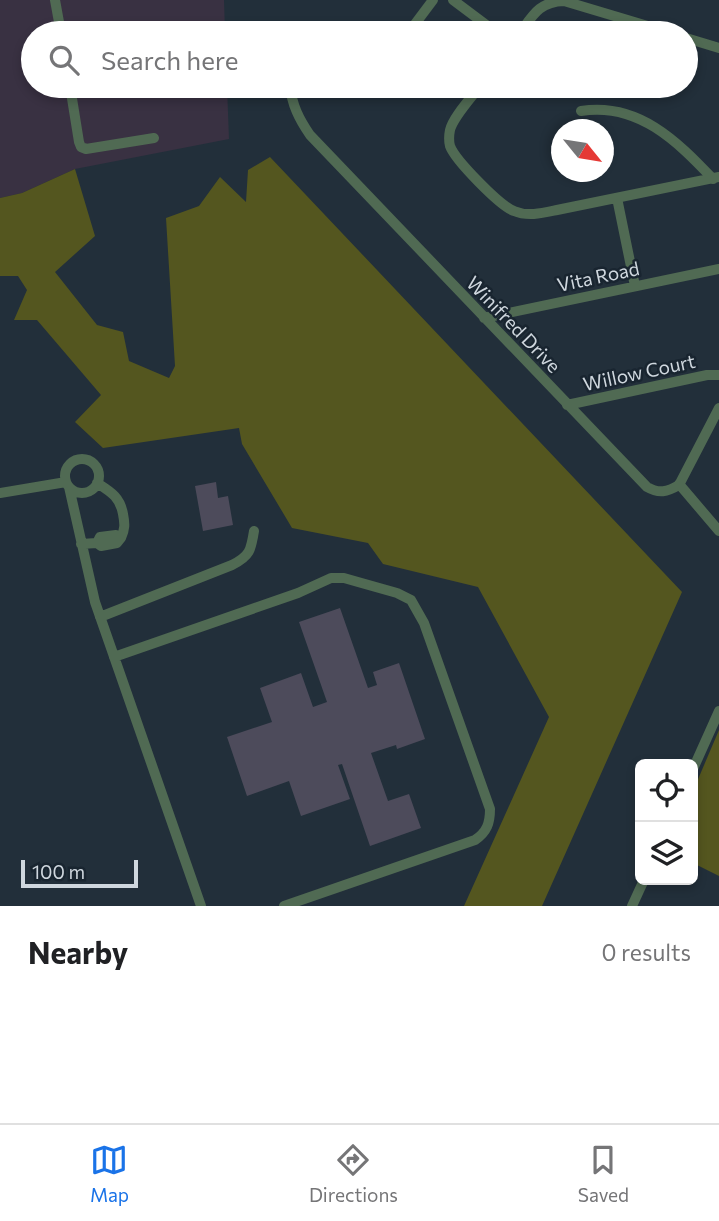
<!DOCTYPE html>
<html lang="en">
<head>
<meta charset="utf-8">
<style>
  :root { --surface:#fff; --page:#f2f2f2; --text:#202124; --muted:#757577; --line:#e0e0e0; --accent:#1a73e8 }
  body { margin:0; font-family:Commissioner,sans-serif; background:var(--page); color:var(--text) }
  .controls { position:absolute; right:21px; bottom:21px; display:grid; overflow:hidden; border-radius:10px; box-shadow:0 4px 10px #0003 }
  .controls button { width:63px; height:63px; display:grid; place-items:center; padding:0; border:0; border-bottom:2px solid var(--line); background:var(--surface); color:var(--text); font:35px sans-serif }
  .compass { position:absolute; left:551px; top:119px; width:63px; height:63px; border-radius:50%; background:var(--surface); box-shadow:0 4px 10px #0003; rotate:120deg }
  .scale { position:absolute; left:21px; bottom:18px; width:117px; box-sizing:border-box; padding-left:7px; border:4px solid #cfd7de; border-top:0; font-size:19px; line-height:24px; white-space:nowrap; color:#cfd7de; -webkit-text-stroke:5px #192530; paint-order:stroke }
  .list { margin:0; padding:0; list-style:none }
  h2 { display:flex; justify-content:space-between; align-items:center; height:91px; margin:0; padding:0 28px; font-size:30px }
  h2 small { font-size:23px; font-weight:400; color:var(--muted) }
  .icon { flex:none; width:38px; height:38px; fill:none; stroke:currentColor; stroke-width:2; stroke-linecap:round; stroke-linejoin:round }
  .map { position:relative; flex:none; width:719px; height:906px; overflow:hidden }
  .search { position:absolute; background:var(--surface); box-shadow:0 4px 10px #0003; left:21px; right:21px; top:21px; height:77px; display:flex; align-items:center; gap:18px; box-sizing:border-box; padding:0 24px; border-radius:38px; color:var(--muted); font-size:26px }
  .sheet { height:217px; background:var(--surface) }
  nav { display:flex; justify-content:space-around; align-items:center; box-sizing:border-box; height:98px; border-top:2px solid var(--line); background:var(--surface); font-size:19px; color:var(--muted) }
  nav a { display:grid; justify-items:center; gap:4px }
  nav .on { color:var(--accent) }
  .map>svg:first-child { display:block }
</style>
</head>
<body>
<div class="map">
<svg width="719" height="906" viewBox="0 0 719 906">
  <rect width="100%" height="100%" fill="#222f3a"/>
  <path fill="#393142" d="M0,0h224l1,33h-192v53h194l2,53 -154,30 -53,24 -22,5z"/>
  <path fill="#54561f" d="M270,157l412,435 -140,314h-78l85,-189 -71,-130 -95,-23 -15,-21 -76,-15 -50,-84 -3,-16 -136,20 -28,-26 26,-27 -64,-75h-23l13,-30 -9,-14h-18v-78l22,-5 53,-24 20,67 -40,36 42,53 26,7 6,29 40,17 6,-12 -9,-148 33,-12 21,-29 26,25 2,-32z
    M719,730v146l-26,-13v-72z"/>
  <path fill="#4d4b5b" d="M216,482l2,16 10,-2 5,29 -30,6 -8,-45z
    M340,608l28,80 9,-3 -4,-13 26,-9 26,76 -28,10 -1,-4 -25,8 17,48 21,-7 12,34 -51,18 -28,-82 -4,1 12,34 -49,17 -12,-35 -42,15 -20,-59 45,-15 -12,-34 41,-15 12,34 14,-5 -28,-80z"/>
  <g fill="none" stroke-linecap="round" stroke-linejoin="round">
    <path stroke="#506a53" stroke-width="10" d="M55,0l6,33
      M453,0l44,33
      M402,33l13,-9 18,-24
      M520,33c13,-18 19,-31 44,-32l107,32
      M686,38l33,10
      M70,86l9,56 2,5 5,2 68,-11
      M290,86c2,19 9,33 20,49l337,352c12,7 20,5 32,-2l40,-77
      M480,86c-8,11 -27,31 -30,44 -1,5 -1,12 0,16 5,14 50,60 64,65 14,6 29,2 43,-1l162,-33
      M581,111c57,-9 96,30 132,68
      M617,198l18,88
      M484,318l235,-49
      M567,405l140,-30h12
      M65 476a17 17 0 1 1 34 0a17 17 0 1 1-34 0Z
      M97,483c14,9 23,14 26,31 2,10 2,15 -2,24
      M679,484l40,47
      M69,487l26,115 106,304
      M0,493l66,-11
      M81,544l16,-1 4,3 16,-3 4,-5 -5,-3 -16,2 -3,6
      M100,617l132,-52c18,-9 19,-15 22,-34
      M114,657l184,-64 33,-15h13l14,4 39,11 14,7 13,23 66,186c0,14 -3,23 -15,31l-191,66
      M693,769l26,-58
      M632,906l12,-26"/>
  </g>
  <g text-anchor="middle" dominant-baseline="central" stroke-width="5" stroke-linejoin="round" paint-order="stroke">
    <g font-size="19" fill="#cfd7de" stroke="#192530">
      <text transform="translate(598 276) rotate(-12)">Vita Road</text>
      <text transform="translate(514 324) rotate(46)">Winifred Drive</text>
      <text transform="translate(639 372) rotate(-12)">Willow Court</text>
    </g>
  </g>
</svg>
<div class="controls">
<button><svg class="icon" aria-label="locate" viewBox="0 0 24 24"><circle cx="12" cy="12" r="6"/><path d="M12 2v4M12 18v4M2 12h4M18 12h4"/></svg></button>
<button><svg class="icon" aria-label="layers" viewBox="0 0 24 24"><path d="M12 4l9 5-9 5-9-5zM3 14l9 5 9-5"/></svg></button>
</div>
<svg class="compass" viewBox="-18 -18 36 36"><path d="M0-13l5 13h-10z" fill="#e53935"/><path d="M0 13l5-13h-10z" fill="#757577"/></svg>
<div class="scale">100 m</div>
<div class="search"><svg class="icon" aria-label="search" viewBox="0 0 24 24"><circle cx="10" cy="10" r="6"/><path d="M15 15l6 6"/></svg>Search here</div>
</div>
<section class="sheet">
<h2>Nearby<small>0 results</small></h2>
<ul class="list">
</ul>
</section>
<nav>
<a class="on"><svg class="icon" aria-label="map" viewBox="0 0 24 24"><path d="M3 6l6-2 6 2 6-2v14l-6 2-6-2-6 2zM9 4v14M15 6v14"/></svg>Map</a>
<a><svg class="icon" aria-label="directions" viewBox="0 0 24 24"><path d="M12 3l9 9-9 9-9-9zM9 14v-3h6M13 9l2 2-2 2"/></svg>Directions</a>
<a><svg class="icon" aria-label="saved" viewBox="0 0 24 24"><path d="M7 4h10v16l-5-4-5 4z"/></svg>Saved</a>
</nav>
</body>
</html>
